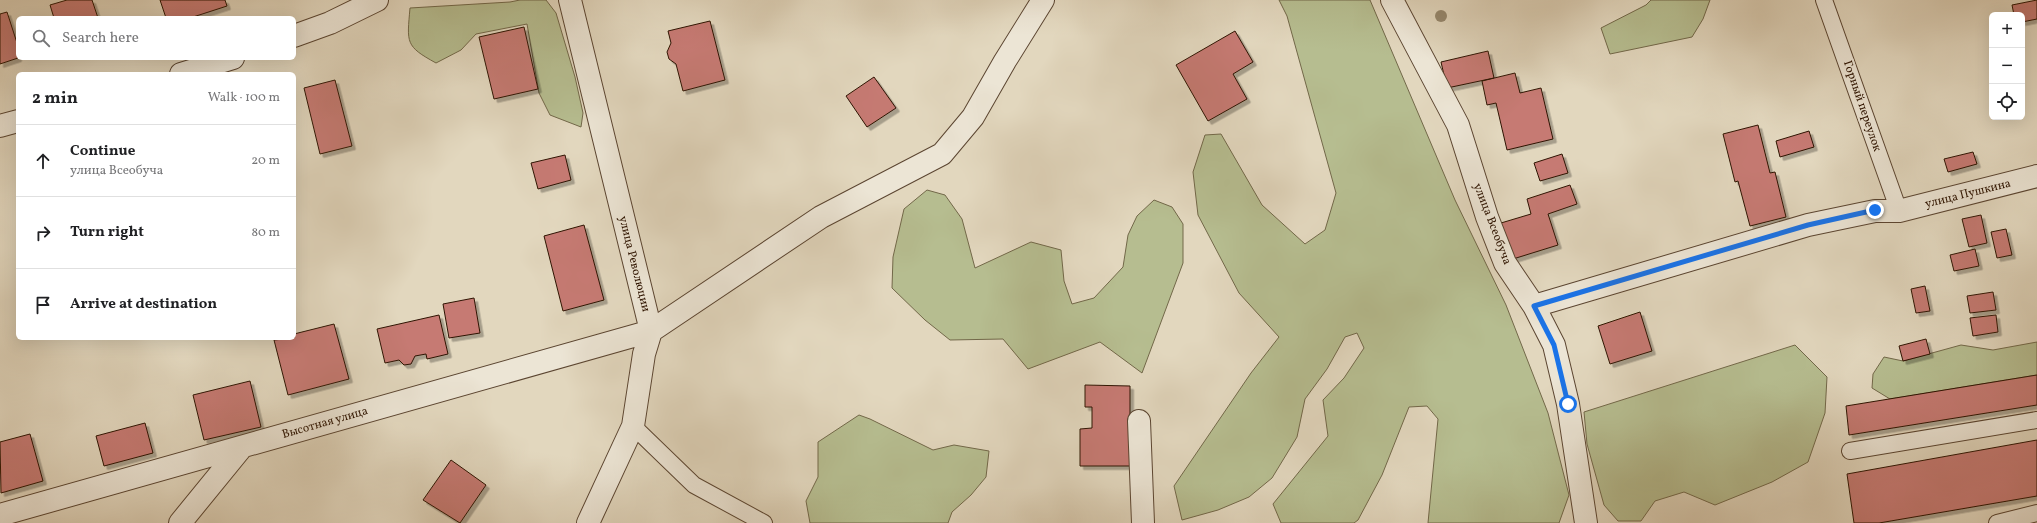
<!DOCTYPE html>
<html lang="en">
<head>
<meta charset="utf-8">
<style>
  :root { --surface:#fff; --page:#f2f2f2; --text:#202124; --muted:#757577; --line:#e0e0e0 }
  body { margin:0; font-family:Vollkorn,serif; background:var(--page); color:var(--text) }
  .controls { position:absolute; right:12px; top:12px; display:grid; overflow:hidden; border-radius:6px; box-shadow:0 4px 16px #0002 }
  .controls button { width:36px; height:36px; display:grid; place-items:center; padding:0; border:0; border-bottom:1px solid var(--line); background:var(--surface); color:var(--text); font:20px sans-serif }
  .stop { position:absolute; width:12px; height:12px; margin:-9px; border:3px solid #1a73e8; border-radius:50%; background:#fff }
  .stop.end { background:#1a73e8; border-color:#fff; box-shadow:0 1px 4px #0008 }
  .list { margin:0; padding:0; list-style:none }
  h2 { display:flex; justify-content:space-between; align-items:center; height:52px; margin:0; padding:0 16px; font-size:17px }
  h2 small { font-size:13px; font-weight:400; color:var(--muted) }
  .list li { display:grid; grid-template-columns:26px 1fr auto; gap:12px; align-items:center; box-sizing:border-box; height:72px; padding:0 16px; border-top:1px solid var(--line) }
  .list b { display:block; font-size:15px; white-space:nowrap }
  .list p { margin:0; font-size:13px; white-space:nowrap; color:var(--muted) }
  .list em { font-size:13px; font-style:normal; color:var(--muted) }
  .icon { flex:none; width:22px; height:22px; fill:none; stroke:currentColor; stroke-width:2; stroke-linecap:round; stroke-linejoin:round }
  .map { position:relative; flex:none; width:2037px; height:523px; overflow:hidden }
  .search { position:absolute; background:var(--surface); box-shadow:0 4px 16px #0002; left:16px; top:16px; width:280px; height:44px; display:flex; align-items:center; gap:10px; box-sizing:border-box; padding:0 14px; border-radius:6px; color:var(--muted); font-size:15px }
  .panel { position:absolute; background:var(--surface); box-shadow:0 4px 16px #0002; left:16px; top:72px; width:280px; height:268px; border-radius:6px }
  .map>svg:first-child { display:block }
</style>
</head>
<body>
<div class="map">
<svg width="2037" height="523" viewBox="0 0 2037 523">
  <defs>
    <filter id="shadow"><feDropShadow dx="3.5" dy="3.5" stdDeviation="0" flood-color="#0004"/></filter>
  </defs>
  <rect width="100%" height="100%" fill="#e2d7be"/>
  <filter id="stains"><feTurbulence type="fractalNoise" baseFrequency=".005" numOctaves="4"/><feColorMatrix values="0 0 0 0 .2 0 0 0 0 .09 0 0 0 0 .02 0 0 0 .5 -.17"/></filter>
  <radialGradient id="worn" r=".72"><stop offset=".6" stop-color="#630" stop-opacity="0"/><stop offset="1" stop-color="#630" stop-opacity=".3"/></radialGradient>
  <path fill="#b6bd90" stroke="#726849" d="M520,0h26l10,13 19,64 8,36 -2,14 -31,-12 -11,-22 -12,-69 -51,10 -15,16 -25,13c-31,-17 -29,-20 -26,-55l100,-6z
    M1279,0h91l85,200 51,105 42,108 21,82 -10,28h-131l10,-104 -11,-13 -18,1 -27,68 -24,45 -4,3h-73l-8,-19 55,-68 -5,-36 21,-22 20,-30 -7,-15 -12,4 -18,32 -22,30 -8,38 -25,41 -23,19 -31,13 -36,10 -8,-34 77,-113 28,-36 -40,-44 -41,-78 -5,-43 12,-37 16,-1 41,71 43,39 20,-14 11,-37 -49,-177z
    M1651,0h59l-7,19 -11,18 -82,17 -9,-26 45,-23z
    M927,190l18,5 17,24 13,49 56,-26 30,8 3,31 8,23 22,-6 29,-31 5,-32 9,-19 17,-16 18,7 11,17v39l-41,110 -42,-31 -72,27 -25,-30 -53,1 -25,-20 -33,-32 1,-31 11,-48z
    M2037,342v33l-147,24 -18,-11 1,-14 11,-17 19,4 58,-16 32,5z
    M1795,345l32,32 -2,36 -17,49 -36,20 -57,23 -31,-13 -29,9 -14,20h-23l-14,-16 -17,-61 -3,-32z
    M859,415l11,4 63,31 21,-5 35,6 -3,26 -15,18 -19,17 -4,11h-138l-4,-22 12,-24v-35z"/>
  <path fill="#c67a73" stroke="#2e1402" filter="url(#shadow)" d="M67,0h25l6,18h-44l-4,-13z
    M160,0h65l2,6 -37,12h-24z
    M2037,0v19l-15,3v-7h-8l-2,-10z
    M7,12l11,34v12l-18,6v-50z
    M710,21l15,59 -42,11 -7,-27 -7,-5 -2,-7 4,-9 -3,-12z
    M524,27l14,62 -44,10 -15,-62z
    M1235,31l18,31 -20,12 14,25 -39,22 -32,-56z
    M1488,51l6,27 -47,10 -6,-26z
    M1515,73l5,20 21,-5 12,51 -46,11 -11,-47 -9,2 -5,-24z
    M874,77l22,31 -29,19 -21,-31z
    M335,80l17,66 -32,8 -16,-66z
    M1758,125l12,48 5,-1 11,45 -36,9 -12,-45 -3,1 -12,-48z
    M1809,131l5,16 -34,10 -4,-16z
    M1973,152l4,12 -29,8 -4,-13z
    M1562,154l6,19 -28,8 -6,-18z
    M565,155l6,25 -33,9 -7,-26z
    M1570,185l7,19 -29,10 10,31 -45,14 -12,-36 30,-9 -4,-15z
    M1981,215l6,28 -18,4 -7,-28z
    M584,225l20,75 -41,11 -19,-75z
    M2006,229l6,26 -15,3 -6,-26z
    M1975,249l4,17 -25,5 -4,-16z
    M1925,286l5,25 -14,2 -5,-24z
    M1993,292l3,18 -26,3 -3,-17z
    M474,298l6,35 -31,5 -6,-34z
    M1640,312l12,39 -42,13 -12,-38z
    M439,315l9,39 -21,5 -1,-5 -11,2 -4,8 -7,1 -5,-5 -14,3 -8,-34z
    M1996,315l2,17 -25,4 -3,-18z
    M334,324l15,55 -61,16 -14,-55 20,-2v-4z
    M1926,339l4,15 -27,7 -4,-15z
    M2037,375v30l-188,30 -3,-29z
    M250,381l11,46 -57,13 -11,-45z
    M1085,385l45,1v80h-50v-37l12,-1v-21h-7z
    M145,423l8,30 -49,13 -8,-30z
    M30,434l13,47 -42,12 -1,-51z
    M2037,440v56l-158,27h-25l-7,-49z
    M451,460l35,25 -26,38 -37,-23z"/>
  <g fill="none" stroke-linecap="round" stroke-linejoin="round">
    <g stroke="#5b4531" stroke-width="18">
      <path id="service" d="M1824,0l75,211
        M633,426l61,59 70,38
        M1850,451l187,-31
        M1997,523l40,-10"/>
    </g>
    <g stroke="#5b4531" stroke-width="24">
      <path id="minor" d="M570,0l81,331 -7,23 -11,72 -45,97
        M1392,0l66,125 29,92 18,46 29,43 20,39 14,59 18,119
        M294,36l36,-13 47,-23
        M181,74l52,-16
        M0,126l18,-5
        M1534,306l274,-81 67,-14h24l138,-35
        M1139,421l4,102
        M0,515l651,-184 170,-114 121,-63 31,-37 32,-56 38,-61
        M180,523l62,-76"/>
    </g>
    <use href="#service" stroke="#ece5d5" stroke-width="16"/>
    <use href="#minor" stroke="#ece5d5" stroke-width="22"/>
  </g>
  <circle fill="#96886e" cx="1441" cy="16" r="6"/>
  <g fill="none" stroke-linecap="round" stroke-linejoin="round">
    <path stroke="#1a73e8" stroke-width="5" d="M1568,404l-14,-59 -20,-39 274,-81 67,-15"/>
  </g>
  <g text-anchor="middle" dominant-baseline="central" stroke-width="4" stroke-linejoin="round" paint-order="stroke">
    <g font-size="12" fill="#2e1402" stroke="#ece5d5">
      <text transform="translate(1862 106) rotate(71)">Горный переулок</text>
      <text transform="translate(1968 194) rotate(-14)">улица Пушкина</text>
      <text transform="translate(1492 224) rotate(69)">улица Всеобуча</text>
      <text transform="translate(634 264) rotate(76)">улица Революции</text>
      <text transform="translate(325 423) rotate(-16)">Высотная улица</text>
    </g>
  </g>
  <rect width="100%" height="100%" filter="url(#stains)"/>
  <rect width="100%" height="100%" fill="url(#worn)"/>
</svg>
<div class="controls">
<button>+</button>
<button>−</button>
<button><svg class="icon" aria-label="locate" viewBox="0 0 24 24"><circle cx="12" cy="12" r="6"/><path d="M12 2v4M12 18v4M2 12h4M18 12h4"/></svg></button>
</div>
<div class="stop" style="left:1568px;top:404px"></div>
<div class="stop end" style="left:1875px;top:210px"></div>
<div class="search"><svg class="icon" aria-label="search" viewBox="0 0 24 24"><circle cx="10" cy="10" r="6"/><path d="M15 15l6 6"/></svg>Search here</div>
<section class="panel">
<h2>2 min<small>Walk · 100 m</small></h2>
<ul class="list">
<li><svg class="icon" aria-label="ahead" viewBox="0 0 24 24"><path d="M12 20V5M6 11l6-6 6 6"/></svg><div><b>Continue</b><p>улица Всеобуча</p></div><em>20 m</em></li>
<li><svg class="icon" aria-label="right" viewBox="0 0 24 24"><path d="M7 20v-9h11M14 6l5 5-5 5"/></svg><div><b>Turn right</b></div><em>80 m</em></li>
<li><svg class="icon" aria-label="arrive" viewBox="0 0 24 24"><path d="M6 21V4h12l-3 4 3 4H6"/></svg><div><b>Arrive at destination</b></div></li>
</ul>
</section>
</div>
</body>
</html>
